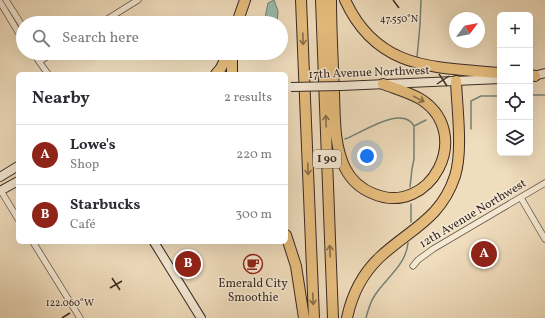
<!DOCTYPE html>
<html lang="en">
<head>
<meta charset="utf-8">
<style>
  :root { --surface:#fff; --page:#f7f7f7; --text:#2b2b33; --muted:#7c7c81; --line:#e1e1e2; --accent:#8f2418 }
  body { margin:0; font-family:Vollkorn,serif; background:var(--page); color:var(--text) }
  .controls { position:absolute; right:12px; top:12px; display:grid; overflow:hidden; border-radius:6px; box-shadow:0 4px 16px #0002 }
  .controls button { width:36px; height:36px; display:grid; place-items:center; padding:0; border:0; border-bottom:1px solid var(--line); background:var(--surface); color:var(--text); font:20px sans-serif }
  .compass { position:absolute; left:449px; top:12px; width:36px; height:36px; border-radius:50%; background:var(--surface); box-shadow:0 4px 16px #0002; rotate:58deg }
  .you { position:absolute; left:367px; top:156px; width:14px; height:14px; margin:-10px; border:3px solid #fff; border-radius:50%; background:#1a73e8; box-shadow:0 0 0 6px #1a73e833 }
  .badge { display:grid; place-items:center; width:26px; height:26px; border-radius:50%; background:var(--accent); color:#fff; font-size:13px; font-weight:700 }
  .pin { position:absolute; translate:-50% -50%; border:2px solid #fff; box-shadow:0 1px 4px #0006 }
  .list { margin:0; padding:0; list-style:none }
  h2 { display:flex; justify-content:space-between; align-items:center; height:52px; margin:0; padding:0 16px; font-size:17px }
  h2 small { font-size:13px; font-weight:400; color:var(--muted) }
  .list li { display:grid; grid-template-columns:26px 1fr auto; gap:12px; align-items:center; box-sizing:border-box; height:60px; padding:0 16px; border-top:1px solid var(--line) }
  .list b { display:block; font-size:15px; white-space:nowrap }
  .list p { margin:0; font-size:13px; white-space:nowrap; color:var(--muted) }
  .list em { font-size:13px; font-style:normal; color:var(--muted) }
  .icon { flex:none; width:22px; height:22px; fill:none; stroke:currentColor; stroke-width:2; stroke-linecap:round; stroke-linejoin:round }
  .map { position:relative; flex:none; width:545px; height:318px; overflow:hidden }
  .search { position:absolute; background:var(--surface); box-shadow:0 4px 16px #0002; left:16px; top:16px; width:272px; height:44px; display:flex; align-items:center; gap:10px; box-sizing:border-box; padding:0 14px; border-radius:22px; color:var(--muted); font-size:15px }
  .panel { position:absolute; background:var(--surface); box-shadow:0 4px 16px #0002; left:16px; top:72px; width:272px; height:172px; border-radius:6px }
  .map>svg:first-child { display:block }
</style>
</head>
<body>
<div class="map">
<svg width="545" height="318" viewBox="0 0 545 318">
  <rect width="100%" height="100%" fill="#f0ddbd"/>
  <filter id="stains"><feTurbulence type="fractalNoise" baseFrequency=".005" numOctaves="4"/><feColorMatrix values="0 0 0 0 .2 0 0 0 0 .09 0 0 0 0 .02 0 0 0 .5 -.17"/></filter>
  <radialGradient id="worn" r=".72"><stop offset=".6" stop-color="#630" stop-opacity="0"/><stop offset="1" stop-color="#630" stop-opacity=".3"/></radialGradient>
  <path fill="#9abcae" stroke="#738277" d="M274,0l4,11 -1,12h-13l4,-20z"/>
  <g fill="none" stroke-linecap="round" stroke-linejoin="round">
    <path stroke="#738277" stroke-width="1.5" d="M417,57l3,-32 1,-25
      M530,95h15
      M414,126l12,-6
      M471,129v-28l10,-5h19
      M345,139c15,-5 57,-35 69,-13v33l-2,10 -2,18
      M411,204v18
      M366,318c2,-8 5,-17 9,-23 11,-17 31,-30 33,-52"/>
    <g stroke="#66574a" stroke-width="7">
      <path id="street" d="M6,0l17,27
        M0,2l23,38
        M101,23l37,-23
        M33,53l15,21
        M40,61l13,-8
        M1,191l17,28
        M521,198l24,41
        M33,242l47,76
        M413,266l5,-6 15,-11 112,-66"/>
    </g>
    <g stroke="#382a24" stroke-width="10">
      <path id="secondary" d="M530,77l15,-4
        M341,86l159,-7
        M0,177l18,-11
        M0,191l18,-10
        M154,242l47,76"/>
    </g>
    <g stroke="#382a24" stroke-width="12">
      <path id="highway" d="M301,0l13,318
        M321,0l12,318
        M331,0c0,31 2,62 3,94 1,25 0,51 11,74 6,12 16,21 29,26 56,23 100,-59 48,-94 -11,-7 -26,-11 -39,-16
        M345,0c32,70 88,67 155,73
        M237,23l8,-23
        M232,53v21
        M216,74l5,-6 7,-15
        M530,75l5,1
        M286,235l10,31 8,52
        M347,318c5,-24 15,-44 33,-61 30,-28 61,-38 75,-81 8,-25 2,-68 1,-95"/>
    </g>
    <use href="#street" stroke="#f5e9d4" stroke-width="5.5"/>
    <use href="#secondary" stroke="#f5e9d4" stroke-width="8"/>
    <use href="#highway" stroke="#e8be7e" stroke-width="10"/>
    <g stroke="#382a24" stroke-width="10" stroke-linecap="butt">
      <path id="secondary-bridge" d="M291,87l50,-1"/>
    </g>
    <use href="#secondary-bridge" stroke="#f5e9d4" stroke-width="8"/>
  </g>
  <defs><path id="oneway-shaft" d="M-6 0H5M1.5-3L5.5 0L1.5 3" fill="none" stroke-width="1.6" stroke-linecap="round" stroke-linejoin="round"/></defs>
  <g stroke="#876d4c">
    <use href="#oneway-shaft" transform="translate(303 39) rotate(88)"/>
    <use href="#oneway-shaft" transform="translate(419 99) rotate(28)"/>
    <use href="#oneway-shaft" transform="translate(326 121) rotate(-92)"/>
    <use href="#oneway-shaft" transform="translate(308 169) rotate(88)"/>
    <use href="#oneway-shaft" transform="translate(330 251) rotate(-92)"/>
    <use href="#oneway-shaft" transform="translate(313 299) rotate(88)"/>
  </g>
  <path fill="none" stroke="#382a24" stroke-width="1.5" d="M393,0l6,8M439,74l8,12M437,84l12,-8M112,278l8,12M110,288l12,-7M62,318l8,-5"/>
  <defs>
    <g id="cafe-ring" transform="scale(1)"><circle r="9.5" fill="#f5e9d4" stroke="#8f2418" stroke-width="1.5"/><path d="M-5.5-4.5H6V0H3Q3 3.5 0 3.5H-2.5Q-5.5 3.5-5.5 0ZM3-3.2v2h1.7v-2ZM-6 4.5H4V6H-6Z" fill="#8f2418"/></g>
  </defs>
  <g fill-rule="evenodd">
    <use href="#cafe-ring" x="253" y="264"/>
  </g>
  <g text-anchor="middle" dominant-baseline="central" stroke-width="3" stroke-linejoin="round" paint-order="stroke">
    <rect fill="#f5e9d4" stroke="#716359" stroke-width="1" x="313" y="150" width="28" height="18" rx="3"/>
    <g font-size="11" font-weight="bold" fill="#382a24">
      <text x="327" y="159">I 90</text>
    </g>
    <g font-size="12" fill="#382a24" stroke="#f5e9d4">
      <text transform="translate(369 73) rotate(-2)">17th Avenue Northwest</text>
      <text transform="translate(473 214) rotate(-31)">12th Avenue Northwest</text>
    </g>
    <g font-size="12" fill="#382a24" stroke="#f5e9d4">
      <text x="253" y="284">Emerald City<tspan x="253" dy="14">Smoothie</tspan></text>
    </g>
  </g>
  <g font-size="10" text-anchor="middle" fill="#382a24" stroke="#f5e9d4" stroke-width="3" stroke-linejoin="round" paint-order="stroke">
    <text x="399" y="22">47.550°N</text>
    <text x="70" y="306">122.060°W</text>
  </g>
  <rect width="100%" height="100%" filter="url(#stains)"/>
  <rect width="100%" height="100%" fill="url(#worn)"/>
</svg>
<div class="controls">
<button>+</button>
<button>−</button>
<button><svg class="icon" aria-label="locate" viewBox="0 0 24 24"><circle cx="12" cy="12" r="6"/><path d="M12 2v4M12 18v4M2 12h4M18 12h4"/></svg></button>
<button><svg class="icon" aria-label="layers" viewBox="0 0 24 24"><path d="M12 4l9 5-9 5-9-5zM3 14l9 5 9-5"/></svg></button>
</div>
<svg class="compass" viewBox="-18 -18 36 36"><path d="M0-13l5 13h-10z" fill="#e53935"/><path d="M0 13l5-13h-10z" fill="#7c7c81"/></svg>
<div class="you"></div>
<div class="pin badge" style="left:484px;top:254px">A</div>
<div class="pin badge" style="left:188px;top:264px">B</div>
<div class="search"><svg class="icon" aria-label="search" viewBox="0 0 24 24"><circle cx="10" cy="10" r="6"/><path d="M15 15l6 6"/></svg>Search here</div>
<section class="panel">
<h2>Nearby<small>2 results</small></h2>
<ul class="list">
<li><span class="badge">A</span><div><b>Lowe's</b><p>Shop</p></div><em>220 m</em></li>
<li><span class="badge">B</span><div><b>Starbucks</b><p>Café</p></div><em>300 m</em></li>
</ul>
</section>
</div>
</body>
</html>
